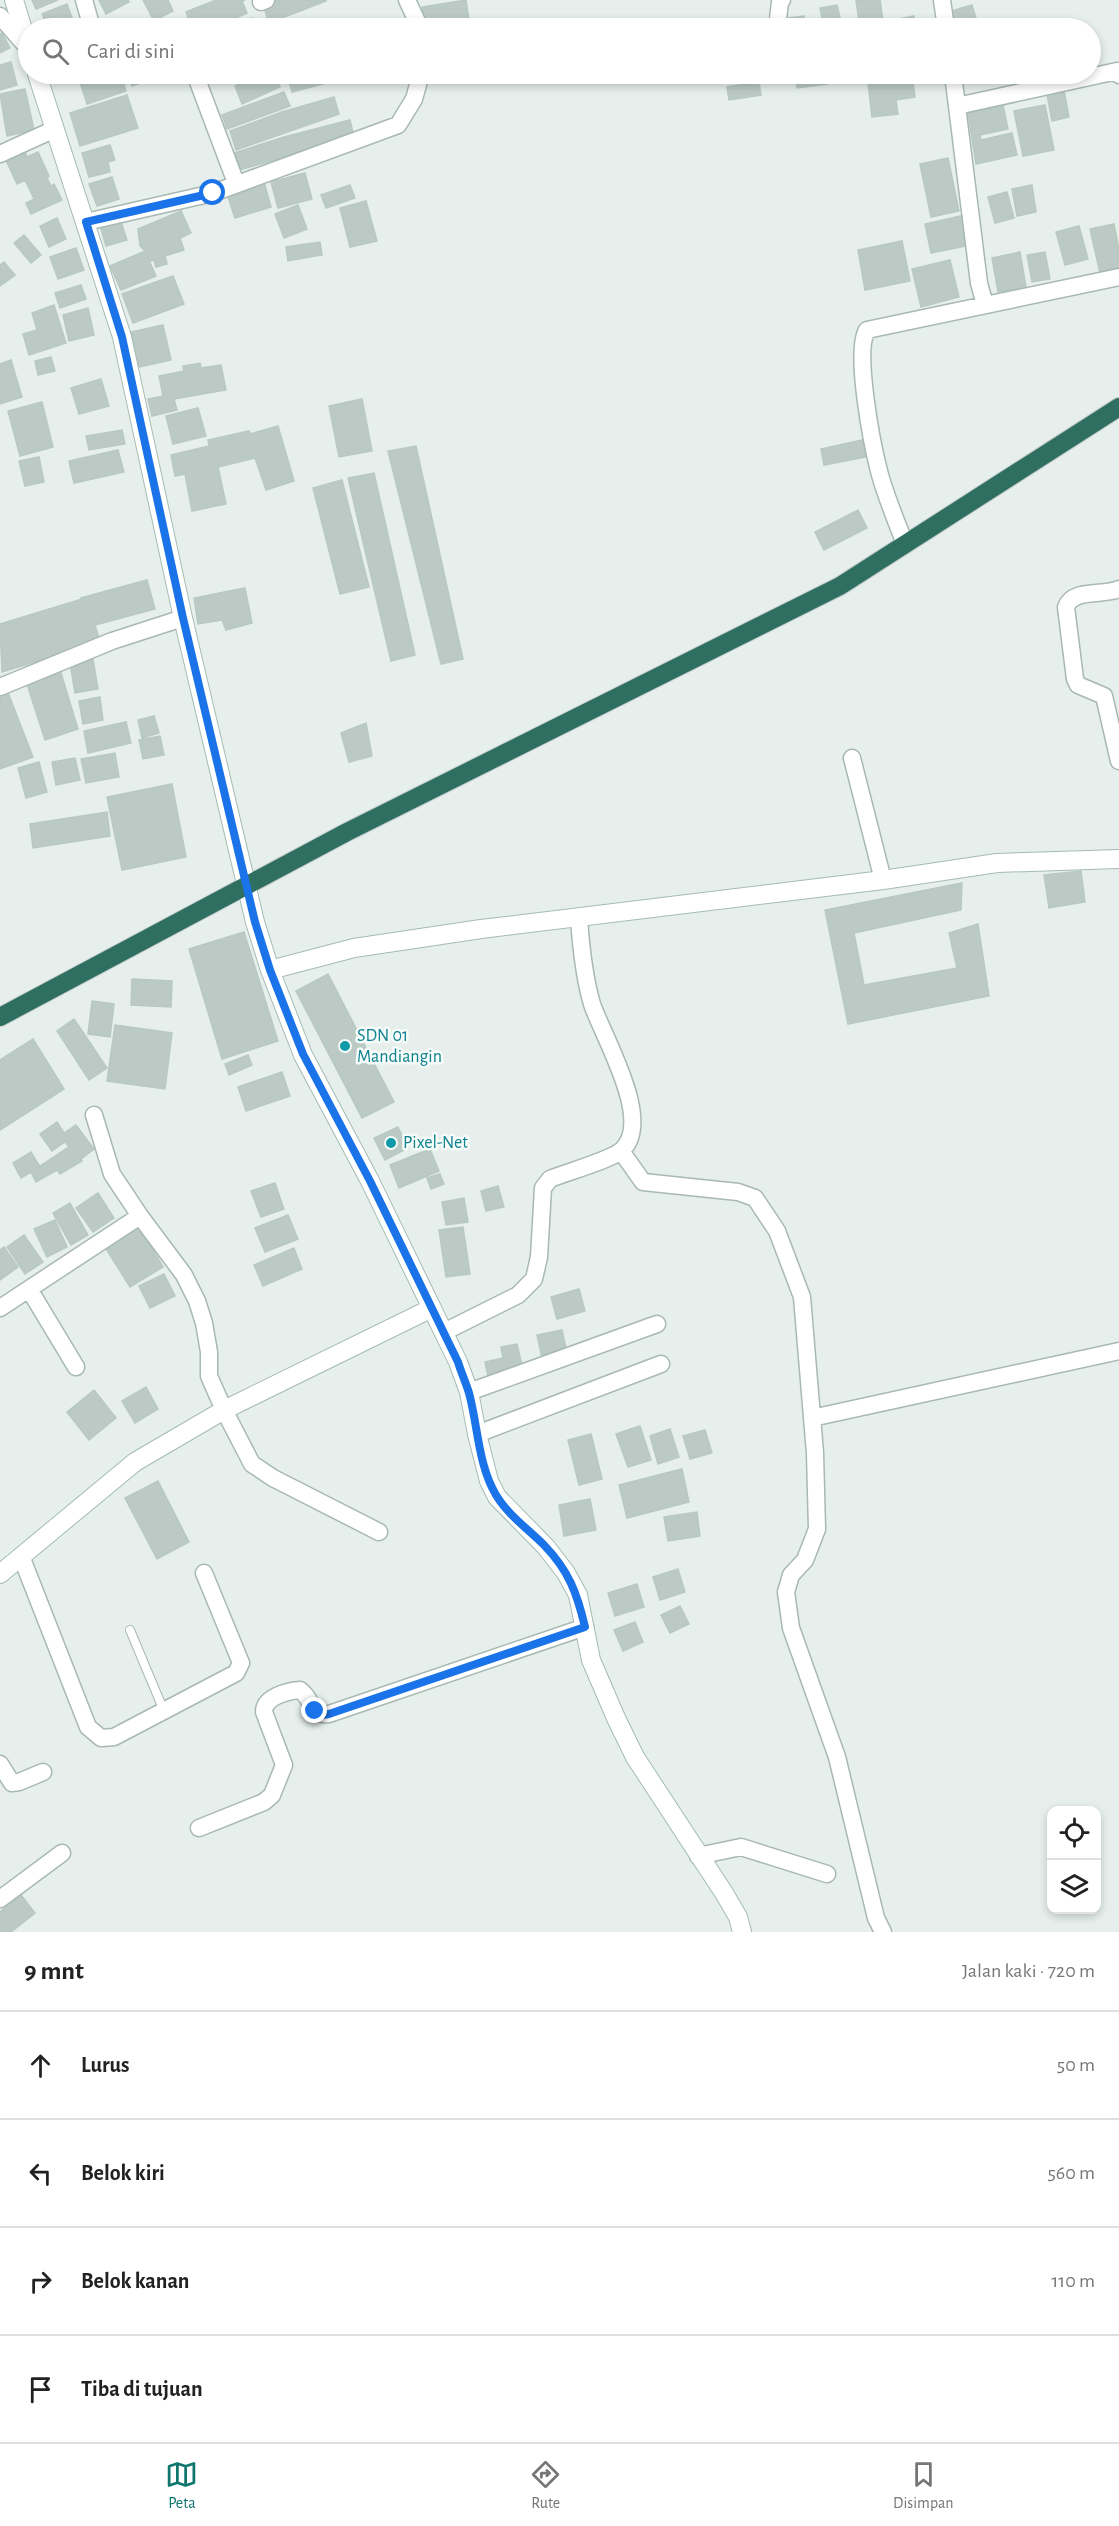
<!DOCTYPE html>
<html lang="id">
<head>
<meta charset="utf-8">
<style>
  :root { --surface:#fff; --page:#f6f6f6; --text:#222; --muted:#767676; --line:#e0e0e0; --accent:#0f766e }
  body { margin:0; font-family:"Alegreya Sans",sans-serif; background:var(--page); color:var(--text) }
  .controls { position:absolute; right:18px; bottom:18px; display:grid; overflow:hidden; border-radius:12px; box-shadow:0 3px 9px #0003 }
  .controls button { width:54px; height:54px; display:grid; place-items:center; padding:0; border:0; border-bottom:2px solid var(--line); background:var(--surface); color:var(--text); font:30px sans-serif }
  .stop { position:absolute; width:18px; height:18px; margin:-14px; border:4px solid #1a73e8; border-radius:50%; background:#fff }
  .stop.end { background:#1a73e8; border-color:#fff; box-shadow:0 2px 6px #0008 }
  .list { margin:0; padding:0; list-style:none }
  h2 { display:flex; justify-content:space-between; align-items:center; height:78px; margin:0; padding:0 24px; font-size:26px }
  h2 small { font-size:20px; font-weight:400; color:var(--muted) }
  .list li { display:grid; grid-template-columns:39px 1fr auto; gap:18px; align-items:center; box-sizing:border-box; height:108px; padding:0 24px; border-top:2px solid var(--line) }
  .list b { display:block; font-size:22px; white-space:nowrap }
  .list em { font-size:20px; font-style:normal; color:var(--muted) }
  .icon { flex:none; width:33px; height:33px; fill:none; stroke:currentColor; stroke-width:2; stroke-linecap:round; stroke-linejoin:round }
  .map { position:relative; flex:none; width:1119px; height:1932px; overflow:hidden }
  .search { position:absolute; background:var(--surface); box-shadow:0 3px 9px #0003; left:18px; right:18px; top:18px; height:66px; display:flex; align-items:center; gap:15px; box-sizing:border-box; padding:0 21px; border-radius:33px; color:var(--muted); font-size:22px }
  .sheet { height:510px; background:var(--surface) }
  nav { display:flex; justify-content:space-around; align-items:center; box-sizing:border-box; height:84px; border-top:2px solid var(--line); background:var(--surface); font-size:16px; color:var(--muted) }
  nav a { display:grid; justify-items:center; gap:3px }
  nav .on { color:var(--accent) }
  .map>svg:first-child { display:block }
</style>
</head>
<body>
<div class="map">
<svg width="1119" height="1932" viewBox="0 0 1119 1932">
  <rect width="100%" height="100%" fill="#e6efeb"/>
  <path fill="#bbcac4" stroke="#b8c9c2" stroke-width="1.5" d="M32,0h26l-22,9z
    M99,0h29l1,2 -23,12z
    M143,0h25l5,11 -19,10z
    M216,0h29l-3,1 5,12 -35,15h-20l-6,-16z
    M275,0h51v1l-57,22 -6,-18z
    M466,0l4,28h-44l-4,-21z
    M856,0h24l4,28h-24z
    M67,4l8,22 -6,2h-21l-6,-14z
    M837,5l5,21 -34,2 -1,-2 16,-3 -3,-15z
    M972,5l7,23h-26l-5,-16z
    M804,16l1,10 -16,2 -1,-10z
    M914,16l2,12h-27l-1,-7z
    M252,18l4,10h-30z
    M724,22h40v6h-39z
    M931,22l1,6h-14l-1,-4z
    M2,33l8,15 -10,5v-19z
    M11,62l6,23 -17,5v-25z
    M94,74h27l5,17 -39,13 -8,-25z
    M128,74h30l1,2 -27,10z
    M264,74h10l6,13 -38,17 -7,-18z
    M302,74h58l-68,18 -4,-14z
    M804,74h21l2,10 -30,4 -2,-13z
    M831,74h23v5l-22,4z
    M867,74h45l3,23 -19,3 2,14 -26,3z
    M989,74h26l1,5 -15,3 -1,-5 -10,2z
    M759,82l2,13 -32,5 -2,-13z
    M1063,85l6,32 -17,4 -6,-32z
    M25,89l9,41 -27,6 -7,-42z
    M284,92l6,14 -63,23 -5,-14z
    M127,95l11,33 -58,18 -10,-33z
    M334,97l5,17 -103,36 -6,-19 52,-19z
    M1003,105l5,24 -28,6 1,5 31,-7 5,22 -41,9 -8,-51z
    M1045,105l9,45 -31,6 -9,-45z
    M350,120l4,17 -115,33 -5,-17 50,-16z
    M110,145l5,15 -7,2 2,10 -21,5 -7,-24z
    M24,149l3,8 11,-5 11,24 -2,2 4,8 3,-2 8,16 -31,14 -5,-11 8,-4 -9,-19 -8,4 -12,-26z
    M948,158l11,53 -28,6 -11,-53z
    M305,173l7,26 -34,9 -7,-26z
    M112,177l7,22 -22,7 -8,-22z
    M264,182l7,25 -36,11 -8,-24z
    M350,185l5,13 -29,10 -5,-13z
    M1032,185l4,27 -19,4 -5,-27z
    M1007,192l7,26 -19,5 -7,-26z
    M366,201l11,40 -27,6 -10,-39z
    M298,205l9,24 -23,9 -9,-24z
    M181,211l10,22 -11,5 4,12 -19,6 2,8 -11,3 -2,-7 -4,1 -3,-8 -7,-7 -2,-17z
    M965,215l6,30 -40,8 -6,-29z
    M119,216l8,24 -21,6 -7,-24z
    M57,218l9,21 -17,8 -9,-21z
    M1114,224l5,26v19l-19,4 -10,-44z
    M1079,226l9,33 -23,6 -9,-33z
    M24,235l17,20 -10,8 -17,-20z
    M902,241l8,40 -45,9 -7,-40z
    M320,242l2,13 -34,6 -2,-14z
    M76,248l8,22 -26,9 -8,-22z
    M145,251l11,25 -35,14 -11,-24z
    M1020,252l6,35 -28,5 -6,-34z
    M1045,252l5,27 -18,3 -5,-27z
    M950,260l9,37 -38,10 -9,-38z
    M4,262l11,13 -15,11v-21z
    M173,276l11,28 -51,19 -11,-29z
    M81,285l5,14 -26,9 -5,-15z
    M54,305l12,38 -37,12 -6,-21 14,-4 -5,-17z
    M88,308l6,27 -25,6 -6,-26z
    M163,325l8,35 -32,7 -8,-35z
    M51,357l4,14 -17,4 -3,-14z
    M11,360l11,37 -22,7v-40z
    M200,363l1,5 20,-3 5,25 -52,9 3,11 -25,6 -4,-17 15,-3 -4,-20 25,-5 -1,-5z
    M101,379l8,27 -30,8 -8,-26z
    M362,399l10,52 -33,6 -10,-51z
    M42,402l11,45 -33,9 -12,-45z
    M198,408l8,28 -33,8 -7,-28z
    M278,426l16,55 -28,9 -11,-32 -37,9 8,37 -34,7 -7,-37 -10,2 -4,-21 38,-9 -1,-6 41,-9 1,3z
    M122,430l3,14 -36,6 -3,-14z
    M867,439l4,17 -47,9 -3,-16z
    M416,446l47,213 -22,5 -53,-213z
    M118,450l6,22 -50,11 -5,-22z
    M39,457l5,25 -19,4 -6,-25z
    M374,473l41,182 -24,6 -43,-183z
    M342,480l27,107 -29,7 -27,-106z
    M858,510l9,18 -43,22 -9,-18z
    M147,580l8,29 -60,16 5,17 -98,30 -2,-48 82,-25 -1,-1z
    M245,588l7,35 -26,7 -4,-10 -24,4 -4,-26z
    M93,659l5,30 -23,4 -5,-30z
    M61,673l17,56 -33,11 -18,-56z
    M7,690l26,67 -33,12v-76z
    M100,697l3,23 -20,4 -4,-23z
    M154,716l5,17 -17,5 -4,-18z
    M126,722l5,21 -43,10 -4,-22z
    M366,723l6,33 -23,6 -8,-29z
    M160,736l4,19 -21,4 -4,-19z
    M115,753l4,24 -33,6 -5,-24z
    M75,758l5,22 -24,5 -4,-23z
    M39,762l8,30 -21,6 -8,-30z
    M172,784l14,73 -64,13 -15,-73z
    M107,812l3,24 -77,12 -3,-24z
    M1081,871l4,31 -36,6 -5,-33z
    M962,883l-1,27 -107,23 10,52 93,-17 -8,-35 29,-9 11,72 -141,28 -23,-114z
    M244,932l34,109 -56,18 -33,-110z
    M328,974l66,128 -32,16 -66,-127z
    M132,979l40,2 -1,26 -40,-2z
    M92,1001l22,3 -4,33 -22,-3z
    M74,1019l33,49 -18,12 -32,-49z
    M115,1025l57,8 -7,56 -58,-8z
    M33,1039l31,50 -64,41v-70z
    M248,1055l4,10 -23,10 -4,-11z
    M282,1072l8,24 -44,15 -8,-24z
    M57,1122l7,11 12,-8 18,24 -13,10 1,2 -22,13 -3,-4 -21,12 -5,-10 38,-25 -4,-5 -13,9 -12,-17z
    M398,1127l10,21 -23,12 -11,-22z
    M430,1149l9,22 -40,17 -9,-23z
    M31,1152l9,15 -19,11 -8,-15z
    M440,1174l4,10 -13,5 -4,-11z
    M275,1183l9,26 -23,8 -10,-26z
    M498,1186l6,21 -18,4 -5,-20z
    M98,1193l16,25 -21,14 -17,-24z
    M464,1198l4,24 -22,3 -4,-23z
    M70,1203l18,32 -17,10 -18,-32z
    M288,1215l10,24 -33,13 -10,-24z
    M55,1220l12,27 -20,10 -13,-28z
    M139,1226l24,41 -33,20 -25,-40z
    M463,1227l7,47 -24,3 -7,-47z
    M24,1235l19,27 -18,12 -18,-27z
    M4,1247l14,20 -18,13v-30z
    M294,1248l8,21 -39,17 -9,-21z
    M164,1274l11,22 -25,12 -11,-22z
    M579,1289l6,22 -28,8 -6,-22z
    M562,1330l5,23 -25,5 -5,-23z
    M517,1344l6,26 -35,6 -3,-14 18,-4 -2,-11z
    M146,1387l12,22 -23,14 -13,-22z
    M94,1390l22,28 -27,22 -22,-28z
    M640,1426l11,34 -23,7 -12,-33z
    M670,1429l9,28 -21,7 -8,-28z
    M705,1430l7,23 -22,6 -7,-23z
    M591,1434l11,45 -23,6 -11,-45z
    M682,1469l7,33 -62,16 -8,-33z
    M158,1481l31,61 -32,17 -32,-61z
    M590,1499l6,31 -32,6 -5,-31z
    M697,1512l3,24 -32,5 -4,-24z
    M678,1569l7,23 -25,8 -7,-23z
    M637,1584l7,23 -29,9 -7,-23z
    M680,1606l9,18 -19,9 -9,-18z
    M635,1622l8,20 -20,9 -9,-21z
    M21,1895l14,18 -24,19h-10l-1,-20z"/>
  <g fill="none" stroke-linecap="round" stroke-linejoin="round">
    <g stroke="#a8b8b2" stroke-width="10">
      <path id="lane" d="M130,1630l34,81"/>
    </g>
    <g stroke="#a8b8b2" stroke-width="19">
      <path id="street" d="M84,0l8,28
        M407,0l13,28
        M942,0l4,28
        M261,2l5,-2
        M0,16l28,32
        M777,28l3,-26 2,-2
        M195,74l41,109
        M953,74l26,209 6,22
        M957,106l160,-35 2,4
        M0,154l55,-25
        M86,222l127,-29 185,-68 16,-26 7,-25
        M905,544c-9,-24 -20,-49 -26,-73 -7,-27 -25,-120 -12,-141l252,-53
        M1119,589c-15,7 -46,-1 -53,18l9,72 3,6 26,11 15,65
        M0,687l112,-46 71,-23
        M852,758l31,122
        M94,1115l18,59 28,42
        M621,1151l22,31 95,10 17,6 22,33 25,66 13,156 2,76 -12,31 -14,15 -5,17 5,36 46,129 39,161 7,14
        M29,1289l47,78
        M0,1308l140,-92 44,59 13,26 7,22 5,29v24l15,34 28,54 21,14 106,54
        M444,1332l74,-37 16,-16 5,-22 4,-69 7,-9c17,-7 61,-19 72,-29 32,-29 -19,-113 -30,-146 -8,-27 -11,-57 -13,-85
        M469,1392l188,-68
        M812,1418l307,-67
        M477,1434l184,-70
        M21,1556l67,171 13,11 13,-1 122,-64 5,-10 -37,-90
        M0,1764l12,19 7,-1 24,-10
        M199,1828l65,-26 8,-7 12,-30 -20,-53c0,-15 23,-21 36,-22 13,9 10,26 29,24l256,-87
        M698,1856l43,-9 86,27
        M0,1899l62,-46"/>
    </g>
    <g stroke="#a4bbb3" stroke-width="20">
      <path id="secondary" d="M14,0l14,46
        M37,74l85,263 61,281 72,304 15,48 33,85 67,126 88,181 11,30 8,42 12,47 8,16 49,50 20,26 12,22 13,65 25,58 19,39 89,136 14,24 4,15
        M270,970l84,-22 127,-19 402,-49 114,-17 122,-4
        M0,1574l135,-112 89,-52 208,-102"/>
    </g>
    <g stroke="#c2cac8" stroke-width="20">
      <path id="highway" d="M0,1017l347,-185 493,-246 279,-179"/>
    </g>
    <use href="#lane" stroke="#fff" stroke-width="8"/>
    <use href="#street" stroke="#fff" stroke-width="16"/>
    <use href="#secondary" stroke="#fff" stroke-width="18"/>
    <use href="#highway" stroke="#2f6f62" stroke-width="18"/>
  </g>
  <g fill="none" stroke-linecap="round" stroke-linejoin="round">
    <path stroke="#1a73e8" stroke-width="8" d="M213,193l-127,29 36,115 61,281 72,304 15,48 33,84 67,127 88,181c3,10 8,21 11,31 9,33 9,72 27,102 12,20 32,34 48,50 25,26 33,48 41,82l-256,87 -7,1 -7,-4"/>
  </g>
  <g fill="#0f9aa8" stroke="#f7fbf9" stroke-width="2">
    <circle cx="345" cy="1046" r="6"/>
    <circle cx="391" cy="1143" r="6"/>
  </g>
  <g text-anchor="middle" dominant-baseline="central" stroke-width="5" stroke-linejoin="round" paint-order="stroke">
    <g font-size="18" fill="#0d838f" stroke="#f7fbf9" text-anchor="start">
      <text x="357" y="1036">SDN 01<tspan x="357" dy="21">Mandiangin</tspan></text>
      <text x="403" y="1143">Pixel-Net</text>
    </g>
  </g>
</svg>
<div class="controls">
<button><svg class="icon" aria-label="locate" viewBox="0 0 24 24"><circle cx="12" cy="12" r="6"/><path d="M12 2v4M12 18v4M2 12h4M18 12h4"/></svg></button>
<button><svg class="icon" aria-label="layers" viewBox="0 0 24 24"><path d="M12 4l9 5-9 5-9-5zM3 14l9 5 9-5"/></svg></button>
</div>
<div class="stop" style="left:213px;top:193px"></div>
<div class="stop end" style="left:315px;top:1711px"></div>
<div class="search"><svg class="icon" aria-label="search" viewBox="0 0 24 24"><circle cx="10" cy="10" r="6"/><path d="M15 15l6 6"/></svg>Cari di sini</div>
</div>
<section class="sheet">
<h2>9 mnt<small>Jalan kaki · 720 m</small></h2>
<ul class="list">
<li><svg class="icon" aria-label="ahead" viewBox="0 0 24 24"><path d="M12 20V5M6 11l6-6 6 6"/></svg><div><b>Lurus</b></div><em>50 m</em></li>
<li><svg class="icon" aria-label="left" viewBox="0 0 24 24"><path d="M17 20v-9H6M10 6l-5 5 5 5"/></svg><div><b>Belok kiri</b></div><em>560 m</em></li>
<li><svg class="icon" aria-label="right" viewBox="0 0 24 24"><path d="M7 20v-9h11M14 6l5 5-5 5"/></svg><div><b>Belok kanan</b></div><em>110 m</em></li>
<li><svg class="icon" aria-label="arrive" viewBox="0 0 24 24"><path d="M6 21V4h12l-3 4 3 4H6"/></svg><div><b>Tiba di tujuan</b></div></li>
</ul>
</section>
<nav>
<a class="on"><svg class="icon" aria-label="map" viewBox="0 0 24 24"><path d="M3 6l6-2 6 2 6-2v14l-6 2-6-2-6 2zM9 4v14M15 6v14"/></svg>Peta</a>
<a><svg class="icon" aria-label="directions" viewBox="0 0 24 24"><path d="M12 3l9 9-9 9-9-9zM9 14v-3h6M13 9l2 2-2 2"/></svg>Rute</a>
<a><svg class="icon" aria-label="saved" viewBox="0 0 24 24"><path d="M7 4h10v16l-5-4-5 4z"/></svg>Disimpan</a>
</nav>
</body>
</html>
